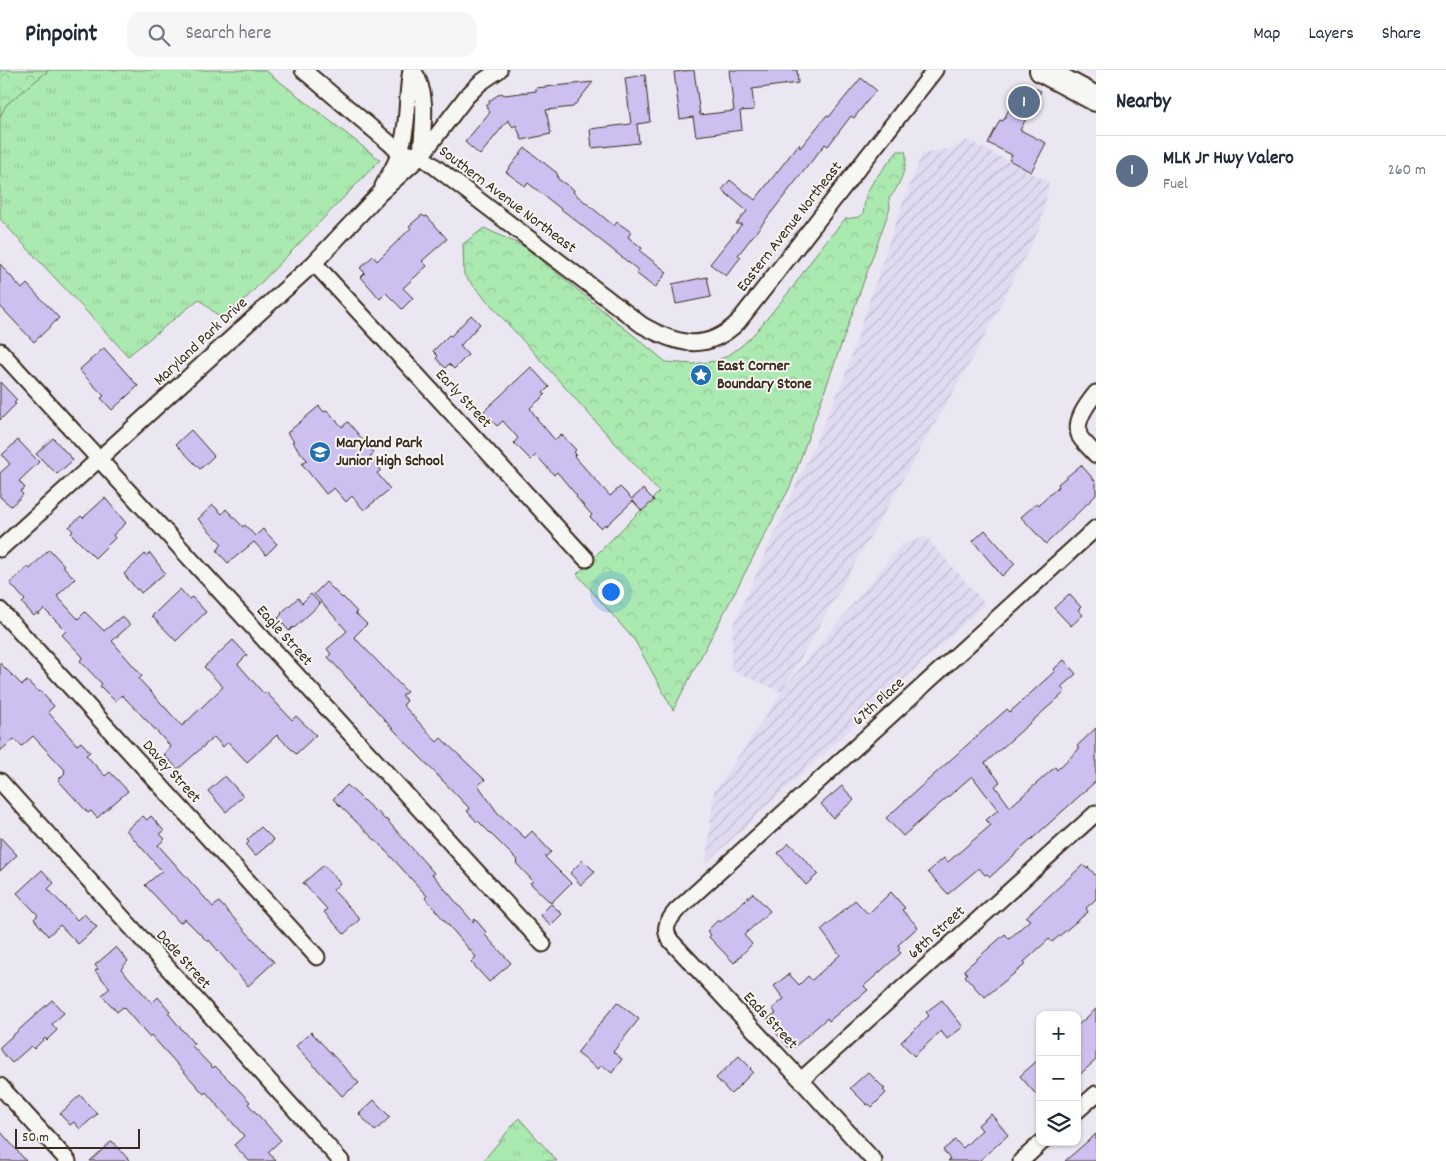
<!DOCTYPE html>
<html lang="en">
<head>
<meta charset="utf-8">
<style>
  :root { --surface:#fff; --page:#f6f6f7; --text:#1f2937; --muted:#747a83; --line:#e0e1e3; --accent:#2563eb }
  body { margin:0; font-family:Dekko,sans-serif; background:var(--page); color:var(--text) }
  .controls { position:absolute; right:15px; bottom:15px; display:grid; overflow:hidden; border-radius:10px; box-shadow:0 1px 4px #0004 }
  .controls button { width:45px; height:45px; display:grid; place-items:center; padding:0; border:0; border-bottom:1px solid var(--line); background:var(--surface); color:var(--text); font:25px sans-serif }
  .scale { position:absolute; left:15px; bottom:12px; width:125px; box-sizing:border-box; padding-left:5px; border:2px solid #3b2a1e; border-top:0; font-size:14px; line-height:18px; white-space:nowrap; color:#3b2a1e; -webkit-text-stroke:4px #f6f6f2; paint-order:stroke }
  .you { position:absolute; left:610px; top:521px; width:18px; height:18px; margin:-12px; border:4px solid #fff; border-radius:50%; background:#1a73e8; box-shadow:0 0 0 8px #1a73e833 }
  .badge { display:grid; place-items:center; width:32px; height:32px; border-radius:50%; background:var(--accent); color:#fff; font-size:16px; font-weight:700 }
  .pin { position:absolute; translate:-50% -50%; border:2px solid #fff; box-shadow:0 1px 5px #0006 }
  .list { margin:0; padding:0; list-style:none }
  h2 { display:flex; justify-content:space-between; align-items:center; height:65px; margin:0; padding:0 20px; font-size:21px }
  h2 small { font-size:16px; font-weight:400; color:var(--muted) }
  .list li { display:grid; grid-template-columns:32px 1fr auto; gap:15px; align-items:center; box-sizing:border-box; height:70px; padding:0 20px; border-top:1px solid var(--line) }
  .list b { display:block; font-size:19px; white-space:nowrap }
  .list p { margin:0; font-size:16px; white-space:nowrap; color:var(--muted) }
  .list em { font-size:16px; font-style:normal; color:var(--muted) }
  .icon { flex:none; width:28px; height:28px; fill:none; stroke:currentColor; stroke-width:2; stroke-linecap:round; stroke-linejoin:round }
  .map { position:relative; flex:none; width:1096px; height:1091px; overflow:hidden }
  header { display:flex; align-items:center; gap:30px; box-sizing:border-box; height:70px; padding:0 25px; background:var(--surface); border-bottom:1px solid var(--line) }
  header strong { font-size:24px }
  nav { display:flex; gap:28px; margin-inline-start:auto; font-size:18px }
  .search { width:350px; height:45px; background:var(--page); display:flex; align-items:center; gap:12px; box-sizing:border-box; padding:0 18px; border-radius:15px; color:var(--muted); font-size:19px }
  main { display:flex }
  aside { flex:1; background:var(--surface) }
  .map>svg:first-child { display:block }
</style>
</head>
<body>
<header>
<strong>Pinpoint</strong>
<div class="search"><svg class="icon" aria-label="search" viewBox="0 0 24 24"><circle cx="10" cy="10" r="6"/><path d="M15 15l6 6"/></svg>Search here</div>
<nav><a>Map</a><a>Layers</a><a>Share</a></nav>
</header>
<main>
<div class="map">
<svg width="1096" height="1091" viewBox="0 0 1096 1091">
  <defs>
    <pattern id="industrial-furrows" width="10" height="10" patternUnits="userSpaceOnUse" patternTransform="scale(1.25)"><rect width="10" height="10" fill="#e1dbf2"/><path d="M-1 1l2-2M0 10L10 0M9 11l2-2" fill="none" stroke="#c2bccf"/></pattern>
    <pattern id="grass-tufts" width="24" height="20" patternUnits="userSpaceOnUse" patternTransform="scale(1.25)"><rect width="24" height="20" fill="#aae9b0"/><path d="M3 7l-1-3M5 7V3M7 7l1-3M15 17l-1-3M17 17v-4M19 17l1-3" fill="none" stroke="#93c897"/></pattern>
    <pattern id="forest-crowns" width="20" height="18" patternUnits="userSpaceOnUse" patternTransform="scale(1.25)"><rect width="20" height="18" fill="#aae9b0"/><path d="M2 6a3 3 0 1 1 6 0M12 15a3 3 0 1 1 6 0" fill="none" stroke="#93c897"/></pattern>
  </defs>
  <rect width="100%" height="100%" fill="#eae6f2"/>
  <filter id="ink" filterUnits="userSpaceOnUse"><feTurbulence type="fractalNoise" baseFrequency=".02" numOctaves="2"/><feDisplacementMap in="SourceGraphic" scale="10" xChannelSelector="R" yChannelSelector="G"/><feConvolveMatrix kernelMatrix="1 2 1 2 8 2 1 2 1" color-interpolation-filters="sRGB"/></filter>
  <g filter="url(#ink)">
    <path fill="url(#industrial-furrows)" d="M967,70l82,42 -8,43 -56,111 -201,352 118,-144 24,-7 59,67 -279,259 8,-71 68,-100 -51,-22 2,-44 110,-245 53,-161 26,-66 32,-6z"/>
    <path fill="url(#grass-tufts)" stroke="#728a67" d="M49,0h216l115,90 -156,161 -25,-22 -71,57 -128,-137v-102l5,-12z
      M519,1048l38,43h-74z"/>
    <path fill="url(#forest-crowns)" stroke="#728a67" d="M0,0h49l-43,35 -6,12z
      M898,81h7c5,11 -8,41 -16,47l1,10 -99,277 -118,225 -38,-69 -58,-67 82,-82 -195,-217 -1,-31 21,-16 41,19 141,115 27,2 23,-3 13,-6 11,-8 14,-13 39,-47 25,-36 27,-32 14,-2 4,-3 3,-19 8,-15z"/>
    <path fill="#cdc0f1" stroke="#3b2a1e" d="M694,0l6,45 34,-4 -5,-41h68l1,13 -46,6 2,21 -14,1 2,19 -46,6 -3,-19 -13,2 -6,-47z
      M645,5l5,47 -13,2 2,19 -47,5 -2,-19 41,-5 -6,-46z
      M861,8l15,12 -22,28 -3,-2 -23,30 -3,-2 -87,111 3,2 -15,19 -16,-12 32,-40h-6l11,-13 -25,-21 8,-10 25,20 44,-56 1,4 27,-33 2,2z
      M593,12l-20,25 -27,3 5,24 -29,6 -6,-15 -3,2 -5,-7 -28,35 -15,-13 25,-30 -4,-6 4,-3 -1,-2 12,-8 4,2 31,-4v-3z
      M1023,12l18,9 -21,39 26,13 -15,29 -22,-12 3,-5 -24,-12 12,-23 3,1z
      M525,78l32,25 1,6 16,11 -1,2 41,34 3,-4 14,10 -3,5 14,11 -2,3 27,21 -12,16 -19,-15 2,-3 -73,-58 -37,-29 -3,3 -19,-14z
      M422,145l3,2 2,-1 20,23 -25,22 5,5 -24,22 10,10 -11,11 -16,-16 -6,6 -19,-22 4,-4 -5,-5 13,-12 4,5 34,-33 -2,-2z
      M0,194l22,25 5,-5 32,34 -25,24 -34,-36z
      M707,207l4,20 -35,7 -4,-20z
      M471,245l9,9 -20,22 8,9 -14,14 -5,-5 -4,4 -9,-10 2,-2 -5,-5 16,-16 2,1z
      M104,278l34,38 -26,24 -11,-12 3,-2 -25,-26z
      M531,297l18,20 -6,6 2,2 -15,13 8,12 17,20 6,-6 15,16 -2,2 2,2 -2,2 36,40 10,-9 12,12 11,-10 11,11 -12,11 -9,-10 -27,25 -1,-2 -4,4 -11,-11 2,-2 -16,-18 1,-1 -20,-24 -3,3 -18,-20 -5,5 -17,-17 4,-5 -15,-17 -6,5 -14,-14z
      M0,312l17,18 -3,3 2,1 -16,16z
      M319,336l5,6 3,-2 15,17 6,-5 26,31 -4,3 11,14 -4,3 13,16 -26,21 -12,-14 -6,6 -12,-14 -8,6 -24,-30 5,-4 -15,-18 2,-1 -7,-8z
      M191,360l23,26 -14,13 -24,-25z
      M53,368l20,22 -16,14 -21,-20z
      M18,370l21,22 -20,19 6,7 -5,3 3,4 -12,11 -11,-9v-24l10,-9 -8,-9z
      M1081,395l15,17v13l-50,49 -25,-27 16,-14 2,2 20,-19 -1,-2z
      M105,428l21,25 -13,12 2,3 -20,20 -19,-19 -5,-6 2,-2 -4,-4 12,-11 2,2z
      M213,435l9,9 4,-5 17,18 2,-2 10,11 8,-7 14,15 -11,11 -12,-13 -26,21 -11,-12 5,-7 -24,-25z
      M985,460l30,34 -13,12 -29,-35z
      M49,479l15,16 -1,1 12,13 -18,17 21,23 7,-7 19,19 18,-15 8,9 -18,16 30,35 -3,3 43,47 41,-39 -19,-20 29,-27 14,15 -9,9 26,30 2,-2 26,28 4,-4 20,19 -20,19 -19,-19 -30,27 -19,-20 -5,5 -9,-10 -36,32 -14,-14 7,-8 -21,-23 -28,-29 -7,6 -15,-15 2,-2 -22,-23 3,-4 -21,-22 4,-4 -22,-22 -6,6 -1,-2 -3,3 -12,-13 3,-3 -15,-17 18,-16 2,2z
      M150,483l15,20 -24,20 -3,-4 -1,1 -13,-16 21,-20 1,2z
      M326,512l16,16 1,-1 14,15 -2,1 12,11 -13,13 53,55 -5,3 5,6 -4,4 34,37 4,-4 44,42 -7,5 19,27 28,26 7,-7 19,21 -6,5 26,26 -20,20 -21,-20 3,-2 -17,-18 2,-2 -40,-40 -1,1 -10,-11 3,-2 -77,-80 -65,-72 3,-3 -4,-5 20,-18 -33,-37z
      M180,519l9,10 3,-2 14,15 -30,29 -24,-25z
      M311,524l9,10 -26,24 -1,-1 -4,4 -11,-13 4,-4 -1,-1 17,-15 4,5z
      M1069,524l12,13 -3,3 5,5 -12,11 -17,-18z
      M1064,590l12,14 -15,13 4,5 -80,71 15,19 -5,4 15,21 45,-40 2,3 22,-21 -2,-3 19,-18v53l-106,96 -3,-3 -2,1 -6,-7 -31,26 -20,-22 16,-14 4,4 43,-37 -5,-5 12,-10 -26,-34 -69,60 -17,-18 121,-109 3,3 45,-41 -1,-2z
      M0,593l22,22 5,-4 12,11 1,-1 14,15 -6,6 29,33 4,-3 9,10 -4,3 19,21 5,-4 18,19 -31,27 -6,-7 -3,2 -30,-33 7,-7 -1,-1 1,-2 -32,-34 -11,10 -8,-7 -14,12z
      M225,706l18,20 -17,16 -18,-21z
      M347,715l29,27 1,-1 8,9 1,-1 48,54 -2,1 41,48 2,-3 11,13 -1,3 26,28 -22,19 -18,-20 5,-5 -51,-59 2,-2 -45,-49 -49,-48z
      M842,716l12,14 -21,18 -12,-14z
      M143,746l4,4 4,-4 13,15 -4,3 5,5 -7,6 55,62 6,-5 55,60 -26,24 -39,-46 -1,2 -23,-23 -5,4 -35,-38 17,-14 -36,-41z
      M261,757l13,13 -19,16 -9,-11 3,-3 -2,-2z
      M0,767l17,18 -17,16z
      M789,773l29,31 -12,11 -28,-32z
      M583,790l12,12 -14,13 -11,-12z
      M324,795l16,18 -7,7 27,29 -16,15 -20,-22 3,-3 -24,-26z
      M1083,795l4,4 1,-2 8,9v23l-10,9 2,4 -36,30 -3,-3 -25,23 2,2 -41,33 -4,-5 -1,1 -15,-17 2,-2 -3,-4 41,-36 4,5 21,-19 -4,-3z
      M42,800l12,13 -6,6 29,31 7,-6 13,13 -19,17 -18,-19 -12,11 -14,-17 4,-4 -21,-22z
      M891,822l14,16 -3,2 16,17 -20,18 2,3 -2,2 3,3 -37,33 4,4 -12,10 -1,-1 -26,22 -2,-3 -36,32 -15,-17 2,-2 -11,-12 9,-6 -4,-4 12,-10 -10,-13 15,-12 10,11 9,-9 4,4 28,-25 -19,-25 34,-30 13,14z
      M753,823l17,18 -26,24 8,9 -18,19 -25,-26 2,-2 -4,-4 11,-11 2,2z
      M551,834l11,10 -11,11 -11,-10z
      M116,877l12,14 -7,8 31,34 6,-6 12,14 -2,2 26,31 -2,2 21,22 2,-2 23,23 12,13 -2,2 33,36 -13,12 8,9h-27l-15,-16 10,-9 -38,-44 -2,2 -53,-59 -2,2 -26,-30 -6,5 -15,-17 8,-7 -15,-17 3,-2 -3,-4z
      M52,930l12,13 -12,11 5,6 -10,10 -2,-2 -11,11 -3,-3 -19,17 -12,-13v-3z
      M942,930l21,27 -16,12 -6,-8 -27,25 -13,-14 28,-26 -3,-4z
      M617,932l22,17 -26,33 9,7 -10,14 -10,-8 -4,4 -21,-16z
      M1096,939v51l-19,17v-51z
      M311,962l48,51 -17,13 -46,-50z
      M739,986l12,12 -1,1 3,3 -22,22 -15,-16z
      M1040,988v41l-20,-23z
      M868,1002l17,17 -2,1 3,3 -14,14 -3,-3 -2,1 -17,-17z
      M80,1025l17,19 -17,15 -6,-7 -4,3 -10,-11z
      M374,1030l16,17 -15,14 -16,-17z
      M991,1044l17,21 -29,26h-31l2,-2 -7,-9 12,-10 8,8 19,-18 -4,-5z
      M0,1061l26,30h-26z
      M1096,1064v27h-31z
      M112,1071l18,20h-40z"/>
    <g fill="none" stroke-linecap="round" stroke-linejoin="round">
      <g stroke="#3b2a1e" stroke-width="19">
        <path id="street" d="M303,0l97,82 21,4 221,169c35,20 65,28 96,-3l197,-252
          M413,0c17,25 9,58 8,86
          M383,116c6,-11 14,-23 17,-35 9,-26 6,-54 11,-81
          M314,193l272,296
          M0,281l543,593
          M1096,323c-9,11 -23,29 -16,44 4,6 11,12 16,18
          M0,479l314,-286 65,-69 42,-38 45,-59 14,-14 19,-13
          M0,540l317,347
          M0,711l341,380
          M801,1010l295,-267
          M0,1016l68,75
          M1077,1041l19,-17
          M874,1091l-73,-81 -130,-139c-9,-12 -3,-20 5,-30l420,-383
          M1021,1091l21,-19"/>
      </g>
      <g stroke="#3b2a1e" stroke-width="28">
        <path id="primary" d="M1042,0l54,29"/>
      </g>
      <use href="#street" stroke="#f6f6f2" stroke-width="15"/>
      <use href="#primary" stroke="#f6f6f2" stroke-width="24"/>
    </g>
  </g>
  <defs>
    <g id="sight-disc" transform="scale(1.125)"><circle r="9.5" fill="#1f6fb2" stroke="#f6f6f2"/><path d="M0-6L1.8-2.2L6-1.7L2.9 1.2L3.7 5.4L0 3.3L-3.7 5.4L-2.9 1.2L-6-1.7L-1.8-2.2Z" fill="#fff"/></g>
    <g id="school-disc" transform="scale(1.125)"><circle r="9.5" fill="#1f6fb2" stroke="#f6f6f2"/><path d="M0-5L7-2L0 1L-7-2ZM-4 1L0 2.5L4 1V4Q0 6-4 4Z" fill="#fff"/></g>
  </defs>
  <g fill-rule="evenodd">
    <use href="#sight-disc" x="701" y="305"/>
    <use href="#school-disc" x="320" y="382"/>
  </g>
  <g text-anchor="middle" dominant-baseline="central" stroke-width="4" stroke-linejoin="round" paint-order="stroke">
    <g font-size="16" fill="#3b2a1e" stroke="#f6f6f2">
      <text transform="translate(507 130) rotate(37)">Southern Avenue Northeast</text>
      <text transform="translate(790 157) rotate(-52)">Eastern Avenue Northeast</text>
      <text transform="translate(201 272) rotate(-43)">Maryland Park Drive</text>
      <text transform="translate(463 329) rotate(47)">Early Street</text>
      <text transform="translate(284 566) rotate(48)">Eagle Street</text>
      <text transform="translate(879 632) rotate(-42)">67th Place</text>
      <text transform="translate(171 702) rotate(48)">Davey Street</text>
      <text transform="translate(937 863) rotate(-42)">68th Street</text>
      <text transform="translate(183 890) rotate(48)">Dade Street</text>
      <text transform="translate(770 951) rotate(47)">Eads Street</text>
    </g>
    <g font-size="16" font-weight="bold" fill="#3b2a1e" stroke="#f6f6f2" text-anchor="start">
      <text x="717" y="296">East Corner<tspan x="717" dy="18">Boundary Stone</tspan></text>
      <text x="336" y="373">Maryland Park<tspan x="336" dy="18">Junior High School</tspan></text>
    </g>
  </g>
</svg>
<div class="controls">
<button>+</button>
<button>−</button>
<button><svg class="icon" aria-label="layers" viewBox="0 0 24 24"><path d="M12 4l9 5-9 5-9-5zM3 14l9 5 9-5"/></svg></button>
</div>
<div class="scale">50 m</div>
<div class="you"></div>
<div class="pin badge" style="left:1024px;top:32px;background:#5c6f8a">1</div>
</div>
<aside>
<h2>Nearby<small></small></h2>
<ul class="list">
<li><span class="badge" style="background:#5c6f8a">1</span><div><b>MLK Jr Hwy Valero</b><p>Fuel</p></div><em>260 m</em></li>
</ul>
</aside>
</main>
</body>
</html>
